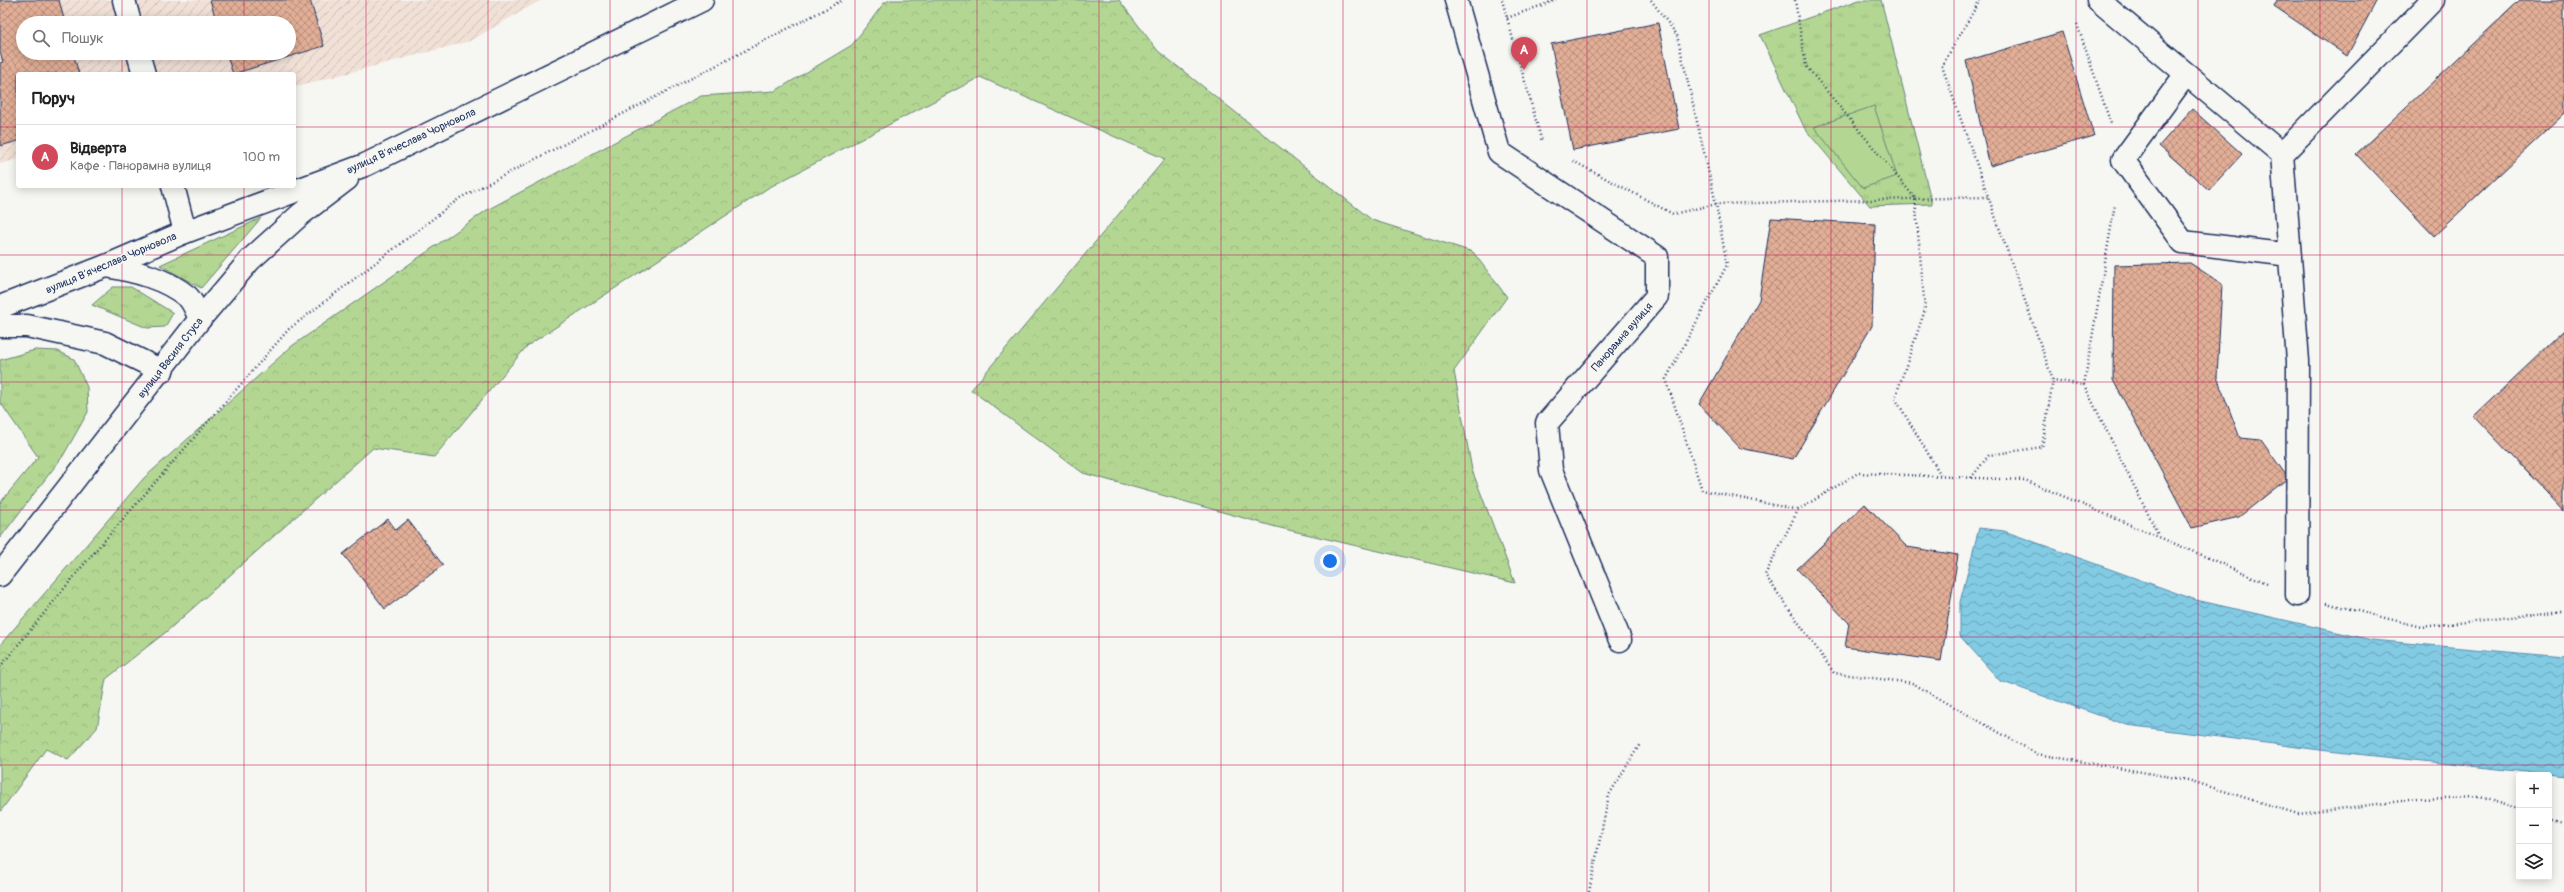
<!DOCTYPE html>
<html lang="uk">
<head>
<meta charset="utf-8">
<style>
  :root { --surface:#fff; --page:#f6f6f6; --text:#222; --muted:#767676; --line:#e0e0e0; --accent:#d1495b }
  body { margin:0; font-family:Pangolin,sans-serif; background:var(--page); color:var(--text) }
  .controls { position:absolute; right:12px; bottom:12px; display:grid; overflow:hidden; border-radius:4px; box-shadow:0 2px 10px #0003 }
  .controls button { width:36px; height:36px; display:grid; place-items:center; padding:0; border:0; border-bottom:1px solid var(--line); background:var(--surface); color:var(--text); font:20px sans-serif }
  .you { position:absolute; left:1330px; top:561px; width:14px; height:14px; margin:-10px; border:3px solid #fff; border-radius:50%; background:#1a73e8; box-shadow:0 0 0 6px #1a73e833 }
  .badge { display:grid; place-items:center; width:26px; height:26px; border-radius:50%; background:var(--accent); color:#fff; font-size:13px; font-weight:700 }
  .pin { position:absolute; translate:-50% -33px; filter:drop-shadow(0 1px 2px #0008) }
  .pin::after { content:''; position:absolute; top:21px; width:14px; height:12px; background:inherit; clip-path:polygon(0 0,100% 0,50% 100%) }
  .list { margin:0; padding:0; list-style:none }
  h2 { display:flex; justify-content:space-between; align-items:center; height:52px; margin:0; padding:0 16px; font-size:17px }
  h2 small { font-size:13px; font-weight:400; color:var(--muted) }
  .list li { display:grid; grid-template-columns:26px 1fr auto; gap:12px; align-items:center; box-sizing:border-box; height:64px; padding:0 16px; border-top:1px solid var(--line) }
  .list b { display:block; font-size:15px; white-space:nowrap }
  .list p { margin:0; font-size:13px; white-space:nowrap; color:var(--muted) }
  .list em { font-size:13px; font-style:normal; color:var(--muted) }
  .icon { flex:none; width:22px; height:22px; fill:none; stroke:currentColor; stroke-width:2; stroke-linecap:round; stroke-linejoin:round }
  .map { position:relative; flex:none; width:2564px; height:892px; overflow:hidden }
  .search { position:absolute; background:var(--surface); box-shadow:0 2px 10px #0003; left:16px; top:16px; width:280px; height:44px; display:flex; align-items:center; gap:10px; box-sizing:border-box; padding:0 14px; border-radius:22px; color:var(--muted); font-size:15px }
  .panel { position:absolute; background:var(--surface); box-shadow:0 2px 10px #0003; left:16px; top:72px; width:280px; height:116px; border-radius:4px }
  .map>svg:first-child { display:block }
</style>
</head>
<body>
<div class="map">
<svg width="2564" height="892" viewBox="0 0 2564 892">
  <defs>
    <pattern id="industrial-furrows" width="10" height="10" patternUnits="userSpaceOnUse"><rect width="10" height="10" fill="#f0e0d6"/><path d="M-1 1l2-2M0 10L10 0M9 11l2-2" fill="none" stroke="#cdc0ba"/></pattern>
    <pattern id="grass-tufts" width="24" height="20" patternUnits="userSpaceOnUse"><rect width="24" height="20" fill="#b3d792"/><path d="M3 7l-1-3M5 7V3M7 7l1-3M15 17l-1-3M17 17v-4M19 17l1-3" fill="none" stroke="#99b980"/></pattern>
    <pattern id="forest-crowns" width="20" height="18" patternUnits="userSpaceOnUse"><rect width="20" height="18" fill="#b3d792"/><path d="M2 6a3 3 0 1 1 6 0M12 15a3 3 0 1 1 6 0" fill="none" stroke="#99b980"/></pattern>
    <pattern id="water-waves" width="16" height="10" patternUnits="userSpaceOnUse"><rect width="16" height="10" fill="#82cbe3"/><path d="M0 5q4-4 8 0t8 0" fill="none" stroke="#6aa5bb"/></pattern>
    <pattern id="building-cross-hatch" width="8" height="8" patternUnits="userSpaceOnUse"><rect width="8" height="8" fill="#e2ae96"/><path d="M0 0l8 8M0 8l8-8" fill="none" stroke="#b68e7e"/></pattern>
  </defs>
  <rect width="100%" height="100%" fill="#f6f6f2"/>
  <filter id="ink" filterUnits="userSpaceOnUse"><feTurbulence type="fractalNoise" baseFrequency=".025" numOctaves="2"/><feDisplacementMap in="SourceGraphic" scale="8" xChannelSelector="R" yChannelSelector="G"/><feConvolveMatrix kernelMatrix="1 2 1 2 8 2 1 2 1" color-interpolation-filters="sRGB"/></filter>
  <g filter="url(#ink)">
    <path fill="url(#industrial-furrows)" fill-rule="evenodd" d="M0,0h541l-71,41 -176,46v-13h-276v85l-18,5zM23,23h266v30h-266z"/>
    <path fill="url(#grass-tufts)" stroke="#678378" d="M1859,0h22l51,204 -62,2 -65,-77 -45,-94z
      M261,218l-60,70 -41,-23z
      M113,287h18l42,26 -8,14 -18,1 -55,-23z
      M35,350l23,1 16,8 13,28 1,25 -25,44 -63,82v-35l38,-46 -38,-55v-42z"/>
    <path fill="url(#forest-crowns)" stroke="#678378" d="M890,0h229l39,51 214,169 101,32 34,45 -53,74 18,99 43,113 -239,-56 -193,-54 -112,-83 194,-231 -185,-82 -212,111 -241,158 -93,111 -61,-9 -207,184 -60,47 -9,49 -29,32 -22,-11 -46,63v-167l144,-167 148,-132 195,-136 214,-114 74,-5 77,-46 32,-42z"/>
    <path fill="#b3d792" stroke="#678378" d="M1874,106l23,70 -34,12 -49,-61z"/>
    <path fill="url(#water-waves)" stroke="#598dae" d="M1979,528l25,3 192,69 176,40 192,17v119l-236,-25 -201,-26 -127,-44 -40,-45v-34z"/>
    <path fill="url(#building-cross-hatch)" stroke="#1b2f5e" d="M0,0h59l6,23h-42v30h50l6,21h-61v67l-18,5v-83l3,-1 -3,-11z
      M210,0h100l14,46 -91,28 -7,-21h63v-30h-72z
      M2277,0h100l-30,56 -73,-50z
      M2520,0h44v114l-130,122 -78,-82z
      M1658,23l21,106 -106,21 -22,-106z
      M2062,32l32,104 -104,30 -24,-105z
      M2192,109l50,45 -33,36 -50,-44z
      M1771,218l104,6 -3,102 -79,133 -53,-11 -41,-44 60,-104z
      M2190,263l32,21 -5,93 23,61 21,2 27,38 -49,39 -47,11 -79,-148 1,-115z
      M2564,331v180l-90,-95z
      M1865,504l42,43 51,8 -17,106 -96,-14 4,-24 -52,-54z
      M388,519l8,11 12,-10 35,45 -58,44 -42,-55z"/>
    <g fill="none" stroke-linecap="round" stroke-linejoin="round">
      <g stroke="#1b2f5e" stroke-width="25">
        <path id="lane" d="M124,0l6,23
          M2098,0l184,154 16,207 -1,234
          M138,53l6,21
          M2186,74l-63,86 60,82 107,13
          M2282,154l151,-154
          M173,186l12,46"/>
      </g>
      <g stroke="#1b2f5e" stroke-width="25">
        <path id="street" d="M1456,0l43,152 158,105v39l-110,127 4,47 69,170"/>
      </g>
      <g stroke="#1b2f5e" stroke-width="25">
        <g id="secondary">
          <path d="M106,266c29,5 59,12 82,31 5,5 9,15 12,22"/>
          <path d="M0,307l106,-41 79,-34 180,-67 337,-165"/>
          <path d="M0,326h27l78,17 57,28"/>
          <path id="s1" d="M0,575l200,-256 50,-59 51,-46 46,-35"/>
        </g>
      </g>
      <path stroke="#1b2f5e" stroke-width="2.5" stroke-dasharray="1 3" stroke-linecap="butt" d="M1502,0l40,142
        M1651,0l26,35 39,169 11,61 -61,114 36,111 96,20
        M1795,0l11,66 109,132 10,112 -30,88 47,79
        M1980,0l-38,66 111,314 31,5 74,149
        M1507,18l49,-18
        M2077,24l34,100
        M1573,161l100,53 43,-10 272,-7
        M2084,385l31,-181
        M1971,478l18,-23 53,-8 11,-67
        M2267,583l-242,-103 -167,-7 -60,37 -33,65 69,98 78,10 125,71 151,26 110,34 120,-15 61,-2 40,12
        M2326,603l95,24 143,-16
        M0,667l90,-110 199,-228 171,-131 383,-198
        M2549,819l15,4
        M1589,892l20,-97 31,-51"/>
      <use href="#lane" stroke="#f6f6f2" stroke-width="22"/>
      <use href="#street" stroke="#f6f6f2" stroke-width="22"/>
      <use href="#secondary" stroke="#f6f6f2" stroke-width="22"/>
    </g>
  </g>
  <path fill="none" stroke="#c2185b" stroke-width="1" stroke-opacity="0.55" d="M122,0v23M244,0v23M366,0v892M488,0v892M610,0v892M733,0v892M855,0v892M977,0v892M1099,0v892M1221,0v892M1343,0v892M1465,0v892M1587,0v892M1709,0v892M1831,0v892M1954,0v892M2076,0v892M2198,0v892M2320,0v892M2442,0v892M122,53v21M244,53v21M0,127h18M294,127h2270M122,186v706M244,186v706M0,255h2564M0,382h2564M0,510h2564M0,637h2564M0,765h2564"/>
  <g text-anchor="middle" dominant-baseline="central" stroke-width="3.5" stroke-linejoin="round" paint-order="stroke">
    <g font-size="11" fill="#1b2f5e" stroke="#f6f6f2">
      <text transform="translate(411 141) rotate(-25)">вулиця Вʼячеслава Чорновола</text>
      <text transform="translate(111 263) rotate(-23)">вулиця Вʼячеслава Чорновола</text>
      <text transform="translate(1622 337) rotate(-49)">Панорамна вулиця</text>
      <text stroke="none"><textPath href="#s1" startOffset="276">вулиця Василя Стуса</textPath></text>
    </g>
  </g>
</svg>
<div class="controls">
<button>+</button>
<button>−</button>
<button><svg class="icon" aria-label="layers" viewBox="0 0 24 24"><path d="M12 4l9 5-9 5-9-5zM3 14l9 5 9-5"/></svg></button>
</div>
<div class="you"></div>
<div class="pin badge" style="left:1524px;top:70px">A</div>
<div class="search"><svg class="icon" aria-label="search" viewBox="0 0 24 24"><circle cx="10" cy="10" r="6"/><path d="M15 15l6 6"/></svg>Пошук</div>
<section class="panel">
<h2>Поруч<small></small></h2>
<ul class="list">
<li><span class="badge">A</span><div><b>Відверта</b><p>Кафе · Панорамна вулиця</p></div><em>100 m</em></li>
</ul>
</section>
</div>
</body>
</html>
